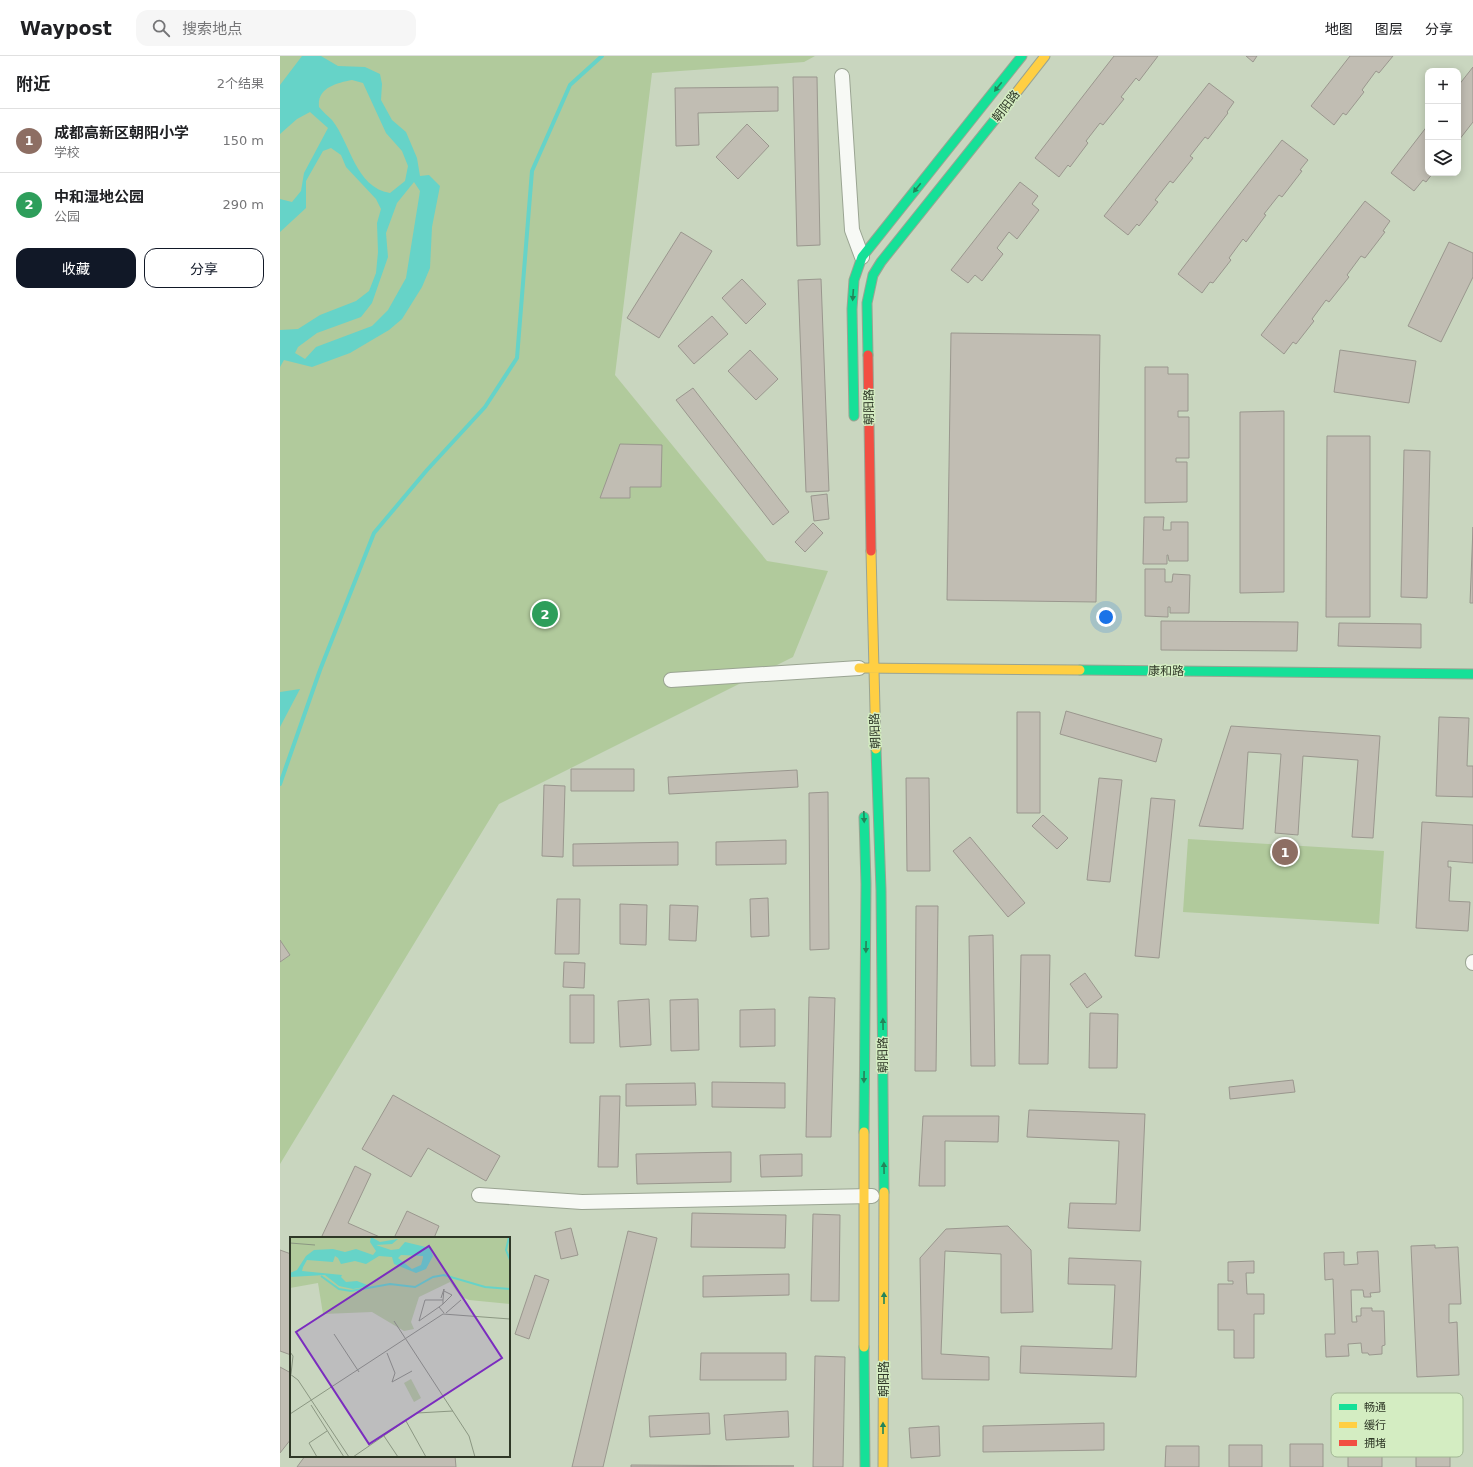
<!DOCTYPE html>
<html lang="zh">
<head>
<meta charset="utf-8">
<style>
  :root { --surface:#fff; --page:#f6f6f6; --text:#202124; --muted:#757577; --line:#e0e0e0; --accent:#111827 }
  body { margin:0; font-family:"DejaVu Sans","Noto Sans SC",sans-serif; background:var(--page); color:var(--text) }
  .controls { position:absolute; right:12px; top:12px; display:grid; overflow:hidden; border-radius:8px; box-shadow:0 2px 10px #0003 }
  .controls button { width:36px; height:36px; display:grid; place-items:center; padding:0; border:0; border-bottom:1px solid var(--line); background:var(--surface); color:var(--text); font:20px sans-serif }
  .you { position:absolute; left:826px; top:561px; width:14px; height:14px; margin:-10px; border:3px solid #fff; border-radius:50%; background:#1a73e8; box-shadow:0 0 0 6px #1a73e833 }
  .badge { display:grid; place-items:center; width:26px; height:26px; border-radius:50%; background:var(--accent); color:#fff; font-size:13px; font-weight:700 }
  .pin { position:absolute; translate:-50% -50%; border:2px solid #fff; box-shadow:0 1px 4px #0006 }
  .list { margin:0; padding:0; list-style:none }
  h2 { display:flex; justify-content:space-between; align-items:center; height:52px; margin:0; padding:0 16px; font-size:17px }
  h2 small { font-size:13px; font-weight:400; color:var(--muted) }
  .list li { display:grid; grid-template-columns:26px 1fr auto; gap:12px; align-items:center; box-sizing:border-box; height:64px; padding:0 16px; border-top:1px solid var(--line) }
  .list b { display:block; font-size:15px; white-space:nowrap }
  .list p { margin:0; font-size:13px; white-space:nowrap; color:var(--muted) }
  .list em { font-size:13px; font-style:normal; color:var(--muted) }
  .actions { display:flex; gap:8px; padding:12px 16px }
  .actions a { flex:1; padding:9px 0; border:1px solid var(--accent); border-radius:12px; text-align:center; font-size:14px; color:var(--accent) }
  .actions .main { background:var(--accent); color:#fff }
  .icon { flex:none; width:22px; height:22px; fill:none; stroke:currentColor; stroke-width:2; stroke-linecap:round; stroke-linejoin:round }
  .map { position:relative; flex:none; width:1193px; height:1411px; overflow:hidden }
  header { display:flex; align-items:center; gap:24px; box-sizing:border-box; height:56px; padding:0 20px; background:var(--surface); border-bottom:1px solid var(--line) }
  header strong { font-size:19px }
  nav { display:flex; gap:22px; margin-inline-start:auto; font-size:14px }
  .search { width:280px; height:36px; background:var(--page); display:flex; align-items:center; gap:10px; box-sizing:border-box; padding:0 14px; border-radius:12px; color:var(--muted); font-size:15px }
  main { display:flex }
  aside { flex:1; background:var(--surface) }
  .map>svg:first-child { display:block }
</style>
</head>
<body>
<header>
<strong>Waypost</strong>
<div class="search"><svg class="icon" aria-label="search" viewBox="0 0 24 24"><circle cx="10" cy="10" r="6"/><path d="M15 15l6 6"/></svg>搜索地点</div>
<nav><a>地图</a><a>图层</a><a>分享</a></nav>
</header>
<main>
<aside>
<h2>附近<small>2个结果</small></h2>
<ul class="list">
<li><span class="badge" style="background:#8d6e63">1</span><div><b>成都高新区朝阳小学</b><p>学校</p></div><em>150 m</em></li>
<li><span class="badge" style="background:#2e9e5b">2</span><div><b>中和湿地公园</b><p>公园</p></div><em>290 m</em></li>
</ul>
<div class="actions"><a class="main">收藏</a><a>分享</a></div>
</aside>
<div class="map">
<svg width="1193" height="1411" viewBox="0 0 1193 1411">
  <rect width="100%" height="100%" fill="#c9d6bf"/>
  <path fill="#b1ca9c" d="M0,0h535l-11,6 -152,11 -37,302 152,186 61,10 -35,86 -294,147 -219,360z
    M908,783l196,12 -5,73 -196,-12z"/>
  <path fill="#66d3c8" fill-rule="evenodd" d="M22,0h19l17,10 27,1 15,7 2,10 -1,16 11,20 14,12 11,26 3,18 9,-1 11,11 -8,41 -2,41 -8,19 -20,32 -13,11 -39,23 -38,14 -28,-7 -4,7v-37l18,-1 22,-14 36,-14 13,-10 7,-18 2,-21 -1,-29 4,-14 -5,-10 -30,-32 -5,-12 -10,-7 -8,3 -17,30v27l-26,24v-33l12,3 9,-11 3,-18 24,-45 -18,-16 -13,7 -17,15v-49zM72,24l11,3 23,50 16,18 6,15 -3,15 -15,12c-35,-6 -39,-49 -58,-73 -4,-4 -9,-8 -13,-13 -2,-19 17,-24 33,-27zM134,126l6,9 -14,87 -18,32 -16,16 -56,21 -11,12 -10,-6 3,-6 19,-14 44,-16 11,-14 16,-46 -2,-24 11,-30z
    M20,633l-20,38v-35z"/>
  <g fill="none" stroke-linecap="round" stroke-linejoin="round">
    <path stroke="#66d3c8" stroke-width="4" d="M0,728l40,-114 54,-137 53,-63 58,-63 32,-49 15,-187 38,-86 32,-29"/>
  </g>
  <path fill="#c1bdb3" stroke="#9a978e" d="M834,0h44l-19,25 -3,-3 -15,19 3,2 -21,26 -3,-2 -14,18 2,2 -18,24 -2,-2 -9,12 -24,-19z
    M966,0h11l-4,6z
    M1070,0h43l-14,17 -3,-2 -14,19 2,2 -18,23 -3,-2 -9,12 -23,-19z
    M1193,11v55l-14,18 -1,-1v-53z
    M513,21h24l3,168 -23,1z
    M929,27l25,19 -7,10 1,1 -20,26 -3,-2 -15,19 3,2 -20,25 -3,-2 -15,19 3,2 -19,24 -2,-2 -9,11 -24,-19z
    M498,31v24l-80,2 1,32 -23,1 -1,-58z
    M467,68l22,22 -31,33 -22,-22z
    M1148,69v48h5l-7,9 -3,-2 -9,11 -23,-18z
    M1002,84l26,20 -8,10 2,1 -20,26 -3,-2 -15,19 2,1 -20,27 -3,-3 -14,19 2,2 -18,23 -3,-1 -8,11 -24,-19z
    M740,126l18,14 -6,8 7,6 -22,29 -8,-7 -12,16 6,6 -21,27 -7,-6 -7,8 -17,-13z
    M1085,145l25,20 -7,10 2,1 -20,26 -4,-2 -14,19 2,2 -20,25 -3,-2 -14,19 2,2 -18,23 -3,-2 -9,12 -23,-19z
    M401,176l31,19 -53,87 -32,-20z
    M1169,186l24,11v24l-32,65 -33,-16z
    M462,223l24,25 -20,20 -24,-26z
    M541,223l8,212 -23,1 -8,-212z
    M432,260l16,18 -34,30 -16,-18z
    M671,277l149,2 -4,267 -149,-2z
    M470,294l28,29 -22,21 -28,-29z
    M1060,294l76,11 -7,42 -75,-11z
    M865,311h23v7h20v37h-10v6h11v41h-13v4h11v40l-42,1z
    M413,332l96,124 -16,13 -97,-125z
    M1004,355v181l-44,1v-181z
    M1047,380h43v181h-44z
    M340,388l42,1 -1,42h-31v11h-30z
    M1124,394l26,1 -3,147 -26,-1z
    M547,438l2,25 -15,2 -3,-25z
    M864,461h20l-1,13h8v-8h17v39h-19l-1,-6h-1v9h-24z
    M533,467l10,10 -18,19 -10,-10z
    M1193,471v76h-3z
    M865,513h20v13h7l1,-8 17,1 -1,38h-19v-6h-2v10l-23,-1z
    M881,565l137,1 -1,29 -136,-1z
    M1059,567l82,1v24l-83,-2z
    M786,655l96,28 -6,23 -96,-28z
    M737,656h23v101h-23z
    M1159,661l30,1 -2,48h6v31l-37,-1z
    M951,670l149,10 -7,102 -21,-1 6,-77 -55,-4 -5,79 -23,-2 6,-79 -33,-2 -5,77 -44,-3z
    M291,713h63v22h-63z
    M517,714l1,17 -129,7 -1,-17z
    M626,722h23l1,93h-23z
    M819,722l23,2 -12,102 -23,-2z
    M264,729l21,1 -2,71 -21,-1z
    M548,736l1,157 -19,1 -1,-157z
    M871,742l24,2 -16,158 -24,-2z
    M763,759l25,23 -11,11 -25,-23z
    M1142,766l51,3v38l-25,-2v6h3l-2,34 21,1 -2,29 -52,-3z
    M690,781l55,66 -17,14 -55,-66z
    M506,784v24l-70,1v-23z
    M398,786v23l-105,1v-22z
    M488,842l1,38 -18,1 -1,-38z
    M277,843h23l-1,55h-24z
    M340,848l27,1 -1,40 -26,-1z
    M390,849l28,1 -2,35 -27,-1z
    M636,850h22l-2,165h-21z
    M713,879l2,131h-24l-2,-130z
    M0,884l10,15 -10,7z
    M741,899h29l-2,109h-29z
    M284,906l21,1 -1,25 -21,-1z
    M805,917l17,24 -15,11 -17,-24z
    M290,939h24v48h-24z
    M529,941l26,1 -4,139h-25z
    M369,943l2,46 -31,2 -2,-46z
    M418,943l1,51 -28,1 -1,-51z
    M495,953v37l-35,1v-37z
    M810,957l28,1 -1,54h-28z
    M1013,1024l2,12 -65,7 -1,-12z
    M432,1026l73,1v25l-73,-1z
    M415,1027l1,22 -70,1v-22z
    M113,1039l107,61 -14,25 -58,-33 -17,29 -49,-28z
    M320,1040h20l-2,71h-20z
    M749,1054l116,4 -5,117 -72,-3 2,-25 46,1 3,-63 -92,-4z
    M643,1060h76l-1,26 -53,-1v45h-26z
    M451,1096v30l-94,2 -1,-30z
    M522,1098v22l-41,1 -1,-22z
    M75,1110l16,8 -23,49 34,15h-56l-4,-2z
    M127,1155l32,15 -5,12h-40z
    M412,1157l94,2 -1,33 -94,-1z
    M533,1158l27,1 -1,86h-28z
    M728,1170l23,24 2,62 -32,1v-59l-56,-3 -4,103 48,3v23l-67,-1 -2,-121 26,-29z
    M291,1172l7,27 -17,4 -6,-27z
    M348,1175l29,7 -54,229h-31z
    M1155,1189v3l23,-1 3,57h-12v19l8,-1 2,53 -42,2 -6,-131z
    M0,1194l11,4v101l-11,-4z
    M1098,1195l2,41 -10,1 1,4h-7l-1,-7h-12l1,32h5l-1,-6h5v-8h11v3h12l1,34 -3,1v8l-13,1 -1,-2h-6l-1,-10 -13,1 1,12 -23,1 -1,-23h10l-2,-55 -8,1 -1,-27 20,-1v13l14,-1 -1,-12z
    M789,1202l72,3 -5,116 -116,-4 1,-27 91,3 3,-64 -47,-1z
    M974,1205v12h-8l1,21h17v20h-10v44h-20v-28h-16v-46h15v-3h-5v-19z
    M509,1218v21l-86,2v-21z
    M255,1219l14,5 -20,59 -14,-5z
    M421,1297h85v27h-86z
    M535,1300l30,1 -2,110h-30z
    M0,1311l11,6v66l-11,14z
    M508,1355l1,26 -63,3 -2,-25z
    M429,1357l1,21 -60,3 -1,-21z
    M824,1367v27l-121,2v-26z
    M659,1370l1,30 -29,2 -2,-30z
    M1010,1388h33v23h-33z
    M1068,1388h34v23h-34z
    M949,1389h33v22h-33z
    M1136,1389h34v22h-34z
    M886,1390h33v21h-34z
    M25,1400h150l1,11h-159z
    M351,1409l163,1 -163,1z"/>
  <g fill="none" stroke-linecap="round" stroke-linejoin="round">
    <g stroke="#9aa492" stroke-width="16">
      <path id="street" d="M562,20l10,154 10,27
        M391,624l188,-12
        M1193,906v1
        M199,1139l103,7 290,-6"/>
    </g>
    <g stroke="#9aa492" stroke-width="11">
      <path id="fast" d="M588,299l-1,-52 6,-28 8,-13 124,-155
        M574,360l-2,-107 2,-29 8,-23 160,-201
        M800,614l393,4
        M596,693l5,141 3,302
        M584,1076l2,-248 -2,-67
        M584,1291l1,120"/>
    </g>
    <g stroke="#9aa492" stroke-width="11">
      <path id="slow" d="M725,51l40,-51
        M591,495l5,198
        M579,612l221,2
        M584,1076v215
        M603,1411l1,-275"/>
    </g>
    <g stroke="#9aa492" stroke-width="11">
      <path id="jam" d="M588,299l3,196"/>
    </g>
    <use href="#street" stroke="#f7f9f5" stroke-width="14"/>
    <use href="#fast" stroke="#16e098" stroke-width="9"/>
    <use href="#slow" stroke="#ffcf43" stroke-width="9"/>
    <use href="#jam" stroke="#f24e42" stroke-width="9"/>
  </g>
  <defs><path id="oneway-solid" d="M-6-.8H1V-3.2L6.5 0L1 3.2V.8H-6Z"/></defs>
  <g fill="#24845a">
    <use href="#oneway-solid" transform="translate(718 31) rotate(129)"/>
    <use href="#oneway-solid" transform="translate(637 132) rotate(129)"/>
    <use href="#oneway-solid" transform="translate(573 239) rotate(94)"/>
    <use href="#oneway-solid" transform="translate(584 761) rotate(88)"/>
    <use href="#oneway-solid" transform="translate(586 891) rotate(91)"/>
    <use href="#oneway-solid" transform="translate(603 968) rotate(-91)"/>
    <use href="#oneway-solid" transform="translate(584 1021) rotate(91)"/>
    <use href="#oneway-solid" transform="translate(604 1112) rotate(-91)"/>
    <use href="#oneway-solid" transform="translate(604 1242) rotate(-90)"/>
    <use href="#oneway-solid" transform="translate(603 1372) rotate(-90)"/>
  </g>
  <g text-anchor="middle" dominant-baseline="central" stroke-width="3" stroke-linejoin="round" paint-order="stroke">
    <g font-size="12" fill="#2f3827" stroke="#d4edc2">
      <text transform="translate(726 50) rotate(-52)">朝阳路</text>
      <text transform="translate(589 351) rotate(-91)">朝阳路</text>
      <text transform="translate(886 615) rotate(1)">康和路</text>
      <text transform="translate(595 675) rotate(-92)">朝阳路</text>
      <text transform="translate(603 999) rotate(-91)">朝阳路</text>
      <text transform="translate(604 1323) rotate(-90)">朝阳路</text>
    </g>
  </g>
  <g transform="translate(10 1181)">
    <rect width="220" height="220" fill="#c9d6bf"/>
    <path d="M0,0h220v67l-41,-4 -9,-4 -10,-14 -31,15 -8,25 3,7 -10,2 -32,-19 -49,2 -5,-31 -28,5zM121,142l10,19 -7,4 -10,-19z" fill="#b1ca9c"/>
    <path d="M81,0l9,5 18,-3 -6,5 -16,1 15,5 8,-1 6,-7 25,6 3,8 -7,13 -10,4 -22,-9 -2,-7 -13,-1 -13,8 -11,-3 -14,3 -3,-6 -3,-2 -2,6 -26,-2 -4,7 -1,4 40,4 -1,2 5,5 11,-1 13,5 -17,3 -14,-3 -14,-11 -35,2v-4l7,-3 9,-14 8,-6 19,-1 12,3 11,-3 17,6 3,-4 -6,-9zM111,18l22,1v2l-2,7 -9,4 -14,-11z" fill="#66d3c8" fill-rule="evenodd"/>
    <path fill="none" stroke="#66d3c8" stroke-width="2" d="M219,0l-3,13 4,10M31,39l18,13 12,2 39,-7 25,3 18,-10 11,-2 41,12 25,2"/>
    <path fill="none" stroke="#8b9782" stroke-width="1" d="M0,6l25,2M151,61l3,-9 -1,11M153,67l9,-9 -8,-4M149,70l4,-3v-4h-18l-6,21 20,-14 5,6M156,76l15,-13M104,84l75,115 6,21M44,97l25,38M0,115l3,4 -2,18M97,116l8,20 -3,9 20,-11M0,137l8,6 51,77M21,168l33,52M0,177l153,-100 67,5M116,184l20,36M94,199l14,21M27,220l-8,-14 18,-12M63,220l64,-44 36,-2"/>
    <path fill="#7b2cbf" fill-opacity="0.15" stroke="#7b2cbf" stroke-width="2" d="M139,9l73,112 -133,86 -73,-112z"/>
    <rect width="220" height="220" fill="none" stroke="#2f3827" stroke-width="2"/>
  </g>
  <rect x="1051" y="1337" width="132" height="64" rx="6" fill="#d4edc2" stroke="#a2b794" stroke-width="1"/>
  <rect x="1059" y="1348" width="18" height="6" fill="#16e098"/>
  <rect x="1059" y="1366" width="18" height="6" fill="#ffcf43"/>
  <rect x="1059" y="1384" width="18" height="6" fill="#f24e42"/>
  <g font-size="11" fill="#2f3827">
    <text x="1084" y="1355">畅通</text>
    <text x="1084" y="1373">缓行</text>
    <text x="1084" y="1391">拥堵</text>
  </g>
</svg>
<div class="controls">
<button>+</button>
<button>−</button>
<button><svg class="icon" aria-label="layers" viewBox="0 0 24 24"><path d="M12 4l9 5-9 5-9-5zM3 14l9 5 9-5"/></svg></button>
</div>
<div class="you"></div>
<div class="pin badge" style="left:1005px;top:796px;background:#8d6e63">1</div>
<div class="pin badge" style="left:265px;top:558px;background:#2e9e5b">2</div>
</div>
</main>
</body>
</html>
